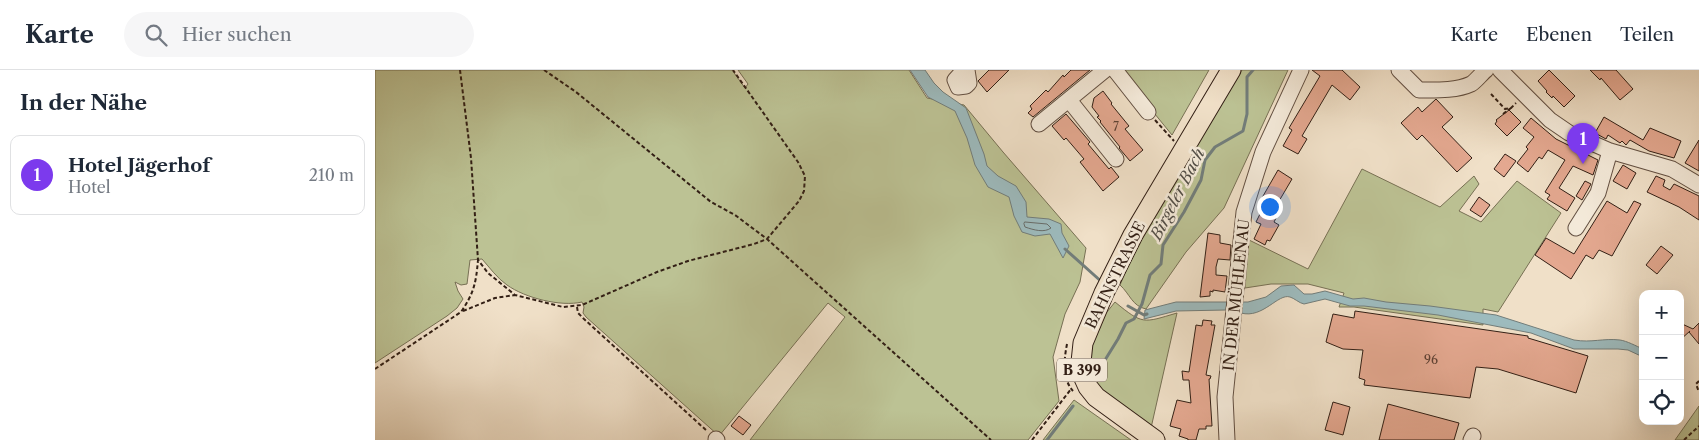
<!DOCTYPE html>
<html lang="de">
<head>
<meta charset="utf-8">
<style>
  :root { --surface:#fff; --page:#f6f6f7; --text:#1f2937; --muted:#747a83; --line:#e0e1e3; --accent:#7c3aed }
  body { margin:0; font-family:"Libre Caslon Text",serif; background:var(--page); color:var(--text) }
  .controls { position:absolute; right:15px; bottom:15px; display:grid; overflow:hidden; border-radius:10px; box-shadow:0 5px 20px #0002 }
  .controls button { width:45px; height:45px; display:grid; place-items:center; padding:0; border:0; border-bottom:1px solid var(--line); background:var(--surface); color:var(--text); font:25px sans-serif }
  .you { position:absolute; left:894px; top:136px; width:18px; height:18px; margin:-12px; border:4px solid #fff; border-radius:50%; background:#1a73e8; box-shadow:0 0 0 8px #1a73e833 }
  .badge { display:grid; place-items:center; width:32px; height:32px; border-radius:50%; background:var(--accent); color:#fff; font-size:16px; font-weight:700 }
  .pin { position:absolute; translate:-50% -41px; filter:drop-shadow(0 1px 2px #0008) }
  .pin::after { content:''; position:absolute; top:26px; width:18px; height:15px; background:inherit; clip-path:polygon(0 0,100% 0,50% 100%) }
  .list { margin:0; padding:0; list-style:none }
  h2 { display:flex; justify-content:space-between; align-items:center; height:65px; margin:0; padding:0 20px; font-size:21px }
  h2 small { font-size:16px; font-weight:400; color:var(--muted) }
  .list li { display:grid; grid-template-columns:32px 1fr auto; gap:15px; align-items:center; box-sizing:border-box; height:80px; margin:0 10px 10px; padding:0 10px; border:1px solid var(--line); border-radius:10px }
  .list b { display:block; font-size:19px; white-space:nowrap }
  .list p { margin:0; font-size:16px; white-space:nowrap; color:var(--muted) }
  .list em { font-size:16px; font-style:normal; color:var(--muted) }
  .icon { flex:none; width:28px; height:28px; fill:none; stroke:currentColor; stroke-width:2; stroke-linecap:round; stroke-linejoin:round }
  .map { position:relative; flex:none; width:1324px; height:370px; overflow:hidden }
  header { display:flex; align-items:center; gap:30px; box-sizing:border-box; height:70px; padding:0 25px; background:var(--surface); border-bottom:1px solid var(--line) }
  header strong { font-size:24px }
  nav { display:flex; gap:28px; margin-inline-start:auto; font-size:18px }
  .search { width:350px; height:45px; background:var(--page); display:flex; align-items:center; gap:12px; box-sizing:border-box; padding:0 18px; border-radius:28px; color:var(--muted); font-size:19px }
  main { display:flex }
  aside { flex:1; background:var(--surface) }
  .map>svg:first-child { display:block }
</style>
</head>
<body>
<header>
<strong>Karte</strong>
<div class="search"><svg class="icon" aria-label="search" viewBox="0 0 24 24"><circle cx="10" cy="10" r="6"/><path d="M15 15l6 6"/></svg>Hier suchen</div>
<nav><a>Karte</a><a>Ebenen</a><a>Teilen</a></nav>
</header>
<main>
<aside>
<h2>In der Nähe<small></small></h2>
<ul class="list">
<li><span class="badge">1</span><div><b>Hotel Jägerhof</b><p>Hotel</p></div><em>210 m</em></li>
</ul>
</aside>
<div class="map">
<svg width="1324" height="370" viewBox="0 0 1324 370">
  <rect width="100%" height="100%" fill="#f0e0c8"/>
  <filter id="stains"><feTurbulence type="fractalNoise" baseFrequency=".004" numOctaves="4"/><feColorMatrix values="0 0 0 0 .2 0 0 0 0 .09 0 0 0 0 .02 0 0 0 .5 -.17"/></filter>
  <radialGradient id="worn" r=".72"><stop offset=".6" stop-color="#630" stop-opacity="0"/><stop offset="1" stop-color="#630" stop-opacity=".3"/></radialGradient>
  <path fill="#bcc294" stroke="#777054" d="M0,0h357l13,18 3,-4 -10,-14h171l18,28 37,7 39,47 83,96 -6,34 -15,32 -12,43 6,44 -31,39h-278l95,-123 -17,-14 -109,133 -133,-119 -3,-4 1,-6 -2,-5c-21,5 -57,-4 -75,-17 -10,-7 -17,-17 -25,-26l-12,1 -3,24 -6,1 -6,-3 3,9 5,8 -6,9 -10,8 -72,47z
    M744,0h90l-37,65z
    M867,0h46l-64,138 -38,44 -40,57c-14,-3 -16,-15 -26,-24l20,-46z
    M987,99l78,38 34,-31 5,8 -20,27 22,11 36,-41 44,32 -63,99 -15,-3v16l-129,-18h-15l5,-14 -36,-9h-37l-26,4 4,-48 59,29z
    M740,232c28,23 28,21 62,11l-26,115 -50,-36 -6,-10 -5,-23v-13l13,-29z
    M699,330l57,40h-88z
    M1324,336v34h-24z"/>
  <path fill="#9dbbbe" stroke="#727d7a" d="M535,0h15l9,13 9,9 23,16 18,46 3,12 11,10 18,10 10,16 1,15 22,2 12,5 1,9 7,13 -6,12 -13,-24 -15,2 -13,-4 -8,-16 -5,-19 -21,-10 -13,-22 -8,-27 -12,-27 -27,-14z
    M919,215l10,9h8l13,-3 28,8 11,-1 22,4 44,4 66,9 78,25c18,3 29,-2 46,0 7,1 16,6 23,9v8l-15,-7 -10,-1h-44l-43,-16 -93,-18 -74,-9h-14l-25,-7 -21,5c-5,-1 -10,-6 -14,-7 -12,-4 -27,22 -49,16l1,-11h6l18,-5 15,-11z
    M801,232h51l-1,8 -50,1 -32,8 1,-9z"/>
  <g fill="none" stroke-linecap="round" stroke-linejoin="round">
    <path stroke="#686d6a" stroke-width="1" d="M650,152l22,2 4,4c-7,5 -17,2 -26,-1l-1,-3z"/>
    <path stroke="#727d7a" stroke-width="3" d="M690,179l38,34
      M753,236l16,9 3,-1
      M730,290l13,-21 8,-16 8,-4 8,-15 8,-29 11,-11 2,-19 21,-33 17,-32 4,-20 10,-13 28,-16 4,-17v-37l6,-7
      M672,370l26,-34"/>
  </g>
  <path fill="#e4a890" stroke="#321f15" d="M614,0h20l-22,22 -9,-11z
    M696,0h19l-57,47 -5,-4 4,-4 -2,-3 16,-16 2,2 15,-17 1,2z
    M937,0h30l18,17 -10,13 -18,-15 -30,51 5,3 -9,15 -15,-8 9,-16 -3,-2 31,-52z
    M1174,0l26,26 -11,11 -11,-11 -1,2 -6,-6 1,-1 -9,-10z
    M1215,0h26l17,19 -13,11 -19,-22 -1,2z
    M728,21l9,12 -1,1 18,22 -4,3 18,21 -13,11 -11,-13 1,-1 -20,-25 1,-1 -4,-4 2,-1 -7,-9 2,-9z
    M1061,29l17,18 -11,10 30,31 -15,14 -35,-37 -5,5 -16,-17 17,-16 4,5z
    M1134,40l12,12 -14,14 -12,-12 2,-3 -1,-1z
    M691,44l24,28 -2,2 21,25 2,-2 8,10 -16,14 -23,-29 4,-3 -18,-21 -2,2 -12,-14z
    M1229,47l39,23 7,-12 31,13 -7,17 -25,-7 -19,-11 -4,5 -4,-4 -2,2 -12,-8 -2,4 -11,-6z
    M1156,48l25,21 42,21 -5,15 -20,-9 -14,22 16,10 -8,13 -20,-12 3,-4 -5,-3 20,-32 -17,-10 -6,9 -3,-2 -11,15 -11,-9 11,-14 -2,-2 8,-10 -11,-9z
    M1324,70v31l-14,-8z
    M1130,84l11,7 -12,16 -10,-8z
    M1248,95l13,8 -9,16 -14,-8z
    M903,100l14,9 -20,34 5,3 -3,6 5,3 -9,16 -3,-1 -2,5 -11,-6 7,-15 -5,-2 8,-16 -5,-3z
    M1281,106l9,4 -2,6 7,4 4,-6 25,12v24l-20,-13 -32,-15z
    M1210,111l6,3 -9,16 -6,-4z
    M1104,127l11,8 -9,12 -11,-7z
    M1232,131l20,12 7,-12 7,3 -29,52 -13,-6 -6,9 -7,-4 -15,24 -36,-24 11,-17 28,16z
    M833,163l12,2v8l11,2 -1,15 -12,-1 -2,8v8l11,1 -2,16 -12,-2v2l-3,-1v5l-10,1z
    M1286,176l12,9 -16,19 -11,-9z
    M980,241l173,25v2l60,18 -12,37 -78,-24 -22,-2 -6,31 -106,-13 1,-5 -6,-2 4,-28 -20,-1 -17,-7 7,-28 21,4z
    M828,250l9,1 -1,4h4l-9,50 5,1 -1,3h-1l3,47h-6v3h-7l-3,11h-8v-1l-9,-3 2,-7 -11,-3 7,-26 14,3 -2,-23h-6l-1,-9 7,1 7,-47 6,1z
    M1305,253l13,6 6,-6v21l-10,-12 1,-1 -10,9z
    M958,332l17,5 -7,28 -18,-5z
    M1013,334l71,19 -5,17h-75z
    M364,346l12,9 -8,10 -12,-9z"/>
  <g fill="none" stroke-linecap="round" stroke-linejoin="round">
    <g stroke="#624f42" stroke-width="17">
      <path id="minor" d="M589,0l-9,10 3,7 8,-1 3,-3 -2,-13
        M740,0l33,42
        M1024,0l20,20c16,0 37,1 52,-6 5,-3 10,-10 15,-14
        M1125,0l50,50 19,13 41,18 62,18 27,16
        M694,30l47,59
        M664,54l66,-54
        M1201,158l22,-35 12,-42
        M341,369l1,1
        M852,370l-2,-43 19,-185 19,-60 38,-82
        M1096,370l2,-4"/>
    </g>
    <g stroke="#321f15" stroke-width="21">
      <path id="major" d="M780,370l-59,-43 -8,-10 -5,-11 -2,-14 2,-19 21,-50 29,-58 98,-165"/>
    </g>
    <path stroke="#321f15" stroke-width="2" stroke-dasharray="4 2.5" stroke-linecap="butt" d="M85,0l11,88 7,102 10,13 27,22 48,12 19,-2 75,-33 31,-11 66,-17 13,-5 32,-38 5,-10 1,-15 -7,-14 -65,-92
      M169,0l32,22 135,110 24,13 32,24 224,201
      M1116,24l14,15 6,-1 5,-5
      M1128,44l8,-6
      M780,50l19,21
      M202,237l1,6 6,6 123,112
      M88,241l32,-13 20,-3
      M692,274c-3,15 -5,35 6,47
      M0,299l86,-57c13,-19 15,-29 17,-52
      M1324,311l-3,3 3,8
      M657,370l39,-51
      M1309,370l15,-14"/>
    <use href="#minor" stroke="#f5ebdb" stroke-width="15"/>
    <use href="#major" stroke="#f0e0c8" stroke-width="19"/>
  </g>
  <g text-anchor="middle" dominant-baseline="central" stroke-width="5" stroke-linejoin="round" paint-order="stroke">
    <g font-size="12" fill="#5e4134">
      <text x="741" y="56">7</text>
      <text x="1056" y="289">96</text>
    </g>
    <rect fill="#f5ebdb" stroke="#6c5c50" stroke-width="1" x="682" y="288.5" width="50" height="23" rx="4"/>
    <g font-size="14" font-weight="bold" fill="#321f15">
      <text x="707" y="300">B 399</text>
    </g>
    <g font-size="15" fill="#321f15" stroke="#f5ebdb">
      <text transform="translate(740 205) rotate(-64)">BAHNSTRASSE</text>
      <text transform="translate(861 225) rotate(-84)">IN DER MÜHLENAU</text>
    </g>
    <g font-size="16" font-style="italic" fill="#524e48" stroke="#f5ebdb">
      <text transform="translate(802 124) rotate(-63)">Birgeler Bach</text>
    </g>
  </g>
  <rect width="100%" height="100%" filter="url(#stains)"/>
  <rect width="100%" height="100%" fill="url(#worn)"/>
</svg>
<div class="controls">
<button>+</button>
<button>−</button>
<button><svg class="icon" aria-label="locate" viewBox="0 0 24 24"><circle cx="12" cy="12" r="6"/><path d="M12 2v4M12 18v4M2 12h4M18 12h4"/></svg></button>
</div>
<div class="you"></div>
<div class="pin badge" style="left:1208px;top:94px">1</div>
</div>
</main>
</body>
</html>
